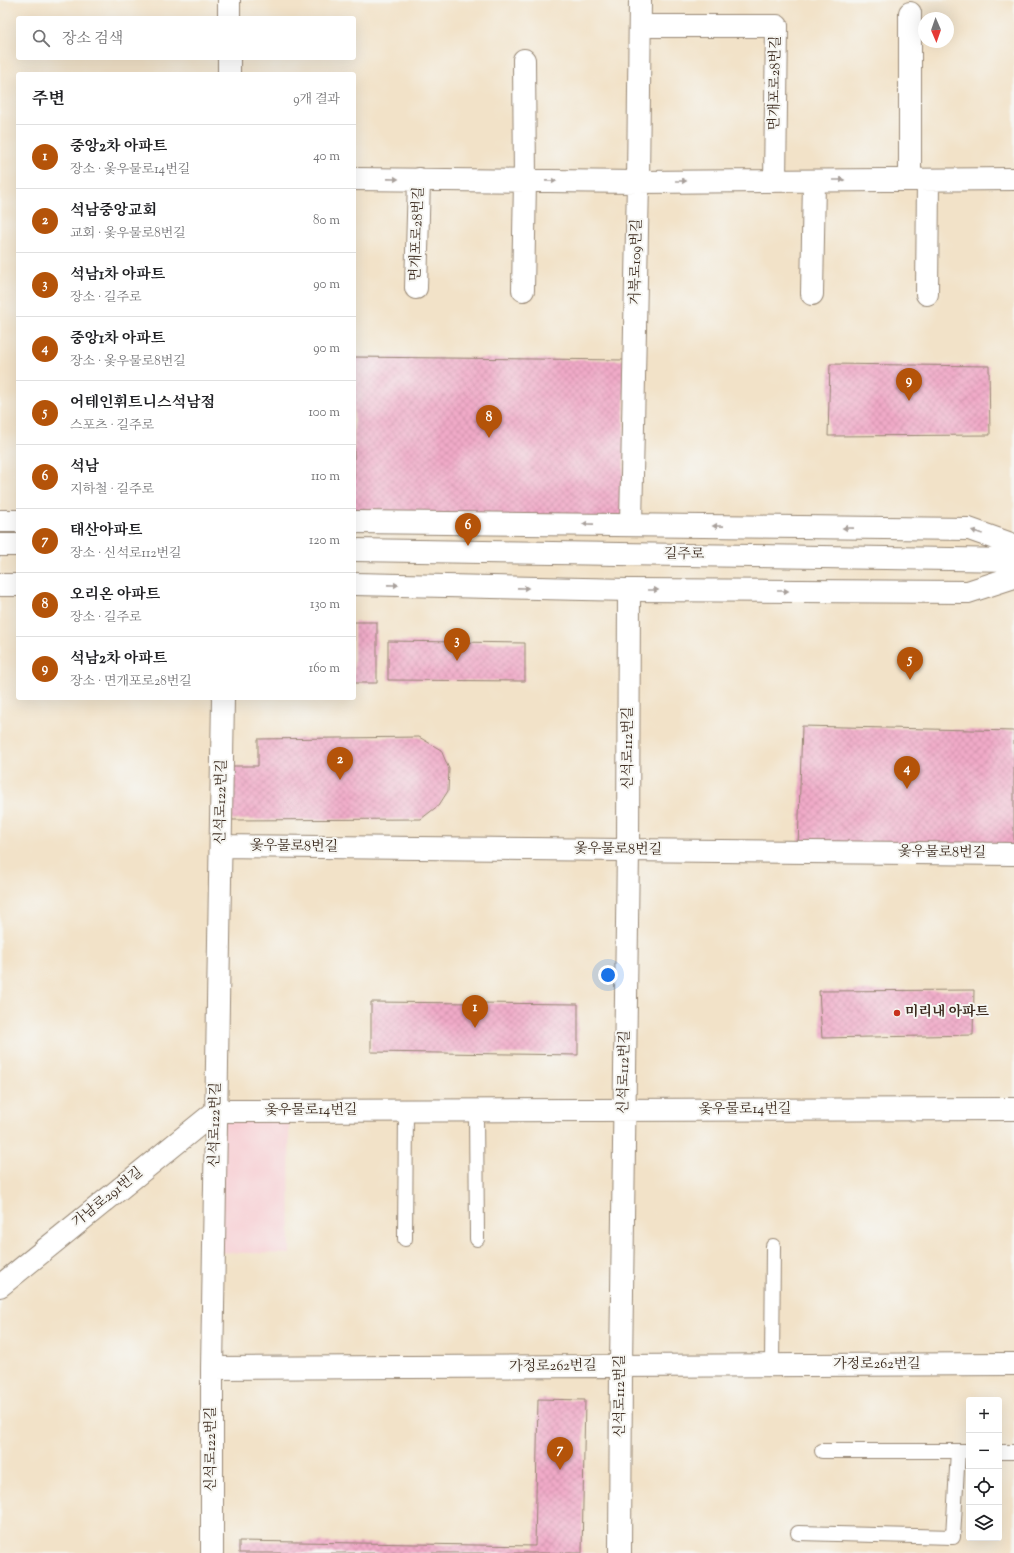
<!DOCTYPE html>
<html lang="ko">
<head>
<meta charset="utf-8">
<style>
  :root { --surface:#fff; --page:#f2f2f2; --text:#202124; --muted:#757577; --line:#e0e0e0; --accent:#b45309 }
  body { margin:0; font-family:"Sorts Mill Goudy","Noto Serif KR",serif; background:var(--page); color:var(--text) }
  .controls { position:absolute; right:12px; bottom:12px; display:grid; overflow:hidden; border-radius:4px; box-shadow:0 4px 16px #0002 }
  .controls button { width:36px; height:36px; display:grid; place-items:center; padding:0; border:0; border-bottom:1px solid var(--line); background:var(--surface); color:var(--text); font:20px sans-serif }
  .compass { position:absolute; left:918px; top:12px; width:36px; height:36px; border-radius:50%; background:var(--surface); box-shadow:0 4px 16px #0002; rotate:178deg }
  .you { position:absolute; left:608px; top:975px; width:14px; height:14px; margin:-10px; border:3px solid #fff; border-radius:50%; background:#1a73e8; box-shadow:0 0 0 6px #1a73e833 }
  .badge { display:grid; place-items:center; width:26px; height:26px; border-radius:50%; background:var(--accent); color:#fff; font-size:13px; font-weight:700 }
  .pin { position:absolute; translate:-50% -33px; filter:drop-shadow(0 1px 2px #0008) }
  .pin::after { content:''; position:absolute; top:21px; width:14px; height:12px; background:inherit; clip-path:polygon(0 0,100% 0,50% 100%) }
  .list { margin:0; padding:0; list-style:none }
  h2 { display:flex; justify-content:space-between; align-items:center; height:52px; margin:0; padding:0 16px; font-size:17px }
  h2 small { font-size:13px; font-weight:400; color:var(--muted) }
  .list li { display:grid; grid-template-columns:26px 1fr auto; gap:12px; align-items:center; box-sizing:border-box; height:64px; padding:0 16px; border-top:1px solid var(--line) }
  .list b { display:block; font-size:15px; white-space:nowrap }
  .list p { margin:0; font-size:13px; white-space:nowrap; color:var(--muted) }
  .list em { font-size:13px; font-style:normal; color:var(--muted) }
  .icon { flex:none; width:22px; height:22px; fill:none; stroke:currentColor; stroke-width:2; stroke-linecap:round; stroke-linejoin:round }
  .map { position:relative; flex:none; width:1014px; height:1553px; overflow:hidden }
  .search { position:absolute; background:var(--surface); box-shadow:0 4px 16px #0002; left:16px; top:16px; width:340px; height:44px; display:flex; align-items:center; gap:10px; box-sizing:border-box; padding:0 14px; border-radius:4px; color:var(--muted); font-size:15px }
  .panel { position:absolute; background:var(--surface); box-shadow:0 4px 16px #0002; left:16px; top:72px; width:340px; height:628px; border-radius:4px }
  .map>svg:first-child { display:block }
</style>
</head>
<body>
<div class="map">
<svg width="1014" height="1553" viewBox="0 0 1014 1553">
  <defs>
    <pattern id="building-cross-hatch" width="8" height="8" patternUnits="userSpaceOnUse"><rect width="8" height="8" fill="#f0aac8"/><path d="M0 0l8 8M0 8l8-8" fill="none" stroke="#cf92ab"/></pattern>
  </defs>
  <rect width="100%" height="100%" fill="#f6f6f2"/>
  <filter id="ink" filterUnits="userSpaceOnUse"><feTurbulence type="fractalNoise" baseFrequency=".025" numOctaves="2"/><feDisplacementMap in="SourceGraphic" scale="8" xChannelSelector="R" yChannelSelector="G"/><feConvolveMatrix kernelMatrix="1 2 1 2 8 2 1 2 1" color-interpolation-filters="sRGB"/></filter>
  <filter id="wash" filterUnits="userSpaceOnUse"><feTurbulence type="fractalNoise" baseFrequency=".012" numOctaves="4" result="noise"/><feDisplacementMap in="SourceGraphic" scale="16" xChannelSelector="R" yChannelSelector="G"/><feGaussianBlur stdDeviation="0.9" result="paint"/><feColorMatrix in="noise" values="0 0 0 0 0 0 0 0 0 0 0 0 0 0 0 0 0 1.4 0 .05"/><feComposite in="paint" operator="in"/></filter>
  <g filter="url(#wash)">
    <rect width="100%" height="100%" fill="#f2e2c8"/>
    <path fill="#f7cfd4" d="M289,1110l1,144 -75,-2 1,-141z"/>
    <g id="blocks">
      <path fill="url(#building-cross-hatch)" d="M354,357l271,3 -2,160 -269,-3z
        M830,364l159,2 1,69 -162,1z
        M354,622h23v61h-23z
        M388,641l137,2v38l-137,-1z
        M802,726l212,5v118l-216,-2z
        M419,737l22,13 8,19 -1,22 -9,14 -18,14 -189,1v-54h26v-27z
        M974,990l-1,45 -151,3 -3,-47z
        M371,1002l207,2v51l-207,-3z
        M538,1399l47,1 -3,153h-343v-12l296,5z"/>
    </g>
  </g>
  <g filter="url(#ink)">
    <use href="#blocks" fill-opacity="0" stroke="#968673" stroke-width="1"/>
    <g fill="none" stroke-linecap="round" stroke-linejoin="round">
      <g stroke="#968673" stroke-width="16">
        <path id="lane" d="M476,1110l1,129
          M405,1239l1,-129
          M772,1365l1,-119
          M822,1451h147
          M999,1452h15
          M798,1533l155,4 5,-86"/>
      </g>
      <g stroke="#968673" stroke-width="24">
        <path id="street" d="M229,0v18
          M910,13v167
          M640,26h137l-2,155
          M229,58v16
          M354,179l284,3 376,-3
          M416,288l3,-109
          M523,290l2,-109 -1,-121
          M812,294l2,-113
          M927,294l1,-114
          M631,524l7,-342 2,-182
          M221,846l793,8
          M0,1286l216,-175 798,-2
          M212,1368c268,0 535,-3 802,-4
          M212,1553v-185l11,-670
          M620,1553l1,-187 7,-516 1,-260"/>
      </g>
      <g stroke="#968673" stroke-width="24">
        <path id="secondary" d="M0,521h18
          M354,522l615,7 45,16
          M0,545h18
          M354,550l660,10
          M354,584l275,6 339,2 46,-15
          M0,585h18"/>
      </g>
      <use href="#lane" stroke="#fff" stroke-width="14"/>
      <use href="#street" stroke="#fff" stroke-width="22"/>
      <use href="#secondary" stroke="#fff" stroke-width="22"/>
    </g>
    <defs><path id="oneway-solid" d="M-6-.8H1V-3.2L6.5 0L1 3.2V.8H-6Z"/></defs>
    <g fill="#a79f9a">
      <use href="#oneway-solid" transform="translate(393 179) rotate(1)"/>
      <use href="#oneway-solid" transform="translate(839 180)"/>
      <use href="#oneway-solid" transform="translate(551 181) rotate(1)"/>
      <use href="#oneway-solid" transform="translate(681 181)"/>
      <use href="#oneway-solid" transform="translate(588 524) rotate(-179)"/>
      <use href="#oneway-solid" transform="translate(718 526) rotate(-179)"/>
      <use href="#oneway-solid" transform="translate(848 528) rotate(-179)"/>
      <use href="#oneway-solid" transform="translate(977 532) rotate(-161)"/>
      <use href="#oneway-solid" transform="translate(393 585) rotate(1)"/>
      <use href="#oneway-solid" transform="translate(523 588) rotate(1)"/>
      <use href="#oneway-solid" transform="translate(653 590)"/>
      <use href="#oneway-solid" transform="translate(783 591)"/>
    </g>
  </g>
  <circle fill="#c8321e" stroke="#f6f6f2" stroke-width="1.5" cx="897" cy="1013" r="4"/>
  <g text-anchor="middle" dominant-baseline="central" stroke-width="4" stroke-linejoin="round" paint-order="stroke">
    <g font-size="14" fill="#3b2a1e" stroke="#f6f6f2">
      <text transform="translate(776 83) rotate(-89)">면개포로28번길</text>
      <text transform="translate(418 234) rotate(-88)">면개포로28번길</text>
      <text transform="translate(637 262) rotate(-89)">거북로109번길</text>
      <text transform="translate(684 555) rotate(1)">길주로</text>
      <text transform="translate(629 748) rotate(-90)">신석로112번길</text>
      <text transform="translate(222 802) rotate(-89)">신석로122번길</text>
      <text transform="translate(294 847) rotate(1)">옻우물로8번길</text>
      <text transform="translate(618 850) rotate(1)">옻우물로8번길</text>
      <text transform="translate(942 853) rotate(1)">옻우물로8번길</text>
      <text transform="translate(625 1072) rotate(-89)">신석로112번길</text>
      <text x="745" y="1110">옻우물로14번길</text>
      <text x="311" y="1111">옻우물로14번길</text>
      <text transform="translate(216 1125) rotate(-89)">신석로122번길</text>
      <text transform="translate(108 1198) rotate(-39)">가남로291번길</text>
      <text x="877" y="1365">가정로262번길</text>
      <text transform="translate(553 1367) rotate(-1)">가정로262번길</text>
      <text transform="translate(621 1396) rotate(-90)">신석로112번길</text>
      <text transform="translate(212 1449) rotate(-90)">신석로122번길</text>
    </g>
    <g font-size="14" font-weight="bold" fill="#3b2a1e" stroke="#f6f6f2" text-anchor="start">
      <text x="905" y="1013">미리내 아파트</text>
    </g>
  </g>
</svg>
<div class="controls">
<button>+</button>
<button>−</button>
<button><svg class="icon" aria-label="locate" viewBox="0 0 24 24"><circle cx="12" cy="12" r="6"/><path d="M12 2v4M12 18v4M2 12h4M18 12h4"/></svg></button>
<button><svg class="icon" aria-label="layers" viewBox="0 0 24 24"><path d="M12 4l9 5-9 5-9-5zM3 14l9 5 9-5"/></svg></button>
</div>
<svg class="compass" viewBox="-18 -18 36 36"><path d="M0-13l5 13h-10z" fill="#e53935"/><path d="M0 13l5-13h-10z" fill="#757577"/></svg>
<div class="you"></div>
<div class="pin badge" style="left:475px;top:1028px">1</div>
<div class="pin badge" style="left:340px;top:780px">2</div>
<div class="pin badge" style="left:457px;top:661px">3</div>
<div class="pin badge" style="left:907px;top:789px">4</div>
<div class="pin badge" style="left:910px;top:680px">5</div>
<div class="pin badge" style="left:468px;top:546px">6</div>
<div class="pin badge" style="left:560px;top:1470px">7</div>
<div class="pin badge" style="left:489px;top:438px">8</div>
<div class="pin badge" style="left:909px;top:401px">9</div>
<div class="search"><svg class="icon" aria-label="search" viewBox="0 0 24 24"><circle cx="10" cy="10" r="6"/><path d="M15 15l6 6"/></svg>장소 검색</div>
<section class="panel">
<h2>주변<small>9개 결과</small></h2>
<ul class="list">
<li><span class="badge">1</span><div><b>중앙2차 아파트</b><p>장소 · 옻우물로14번길</p></div><em>40 m</em></li>
<li><span class="badge">2</span><div><b>석남중앙교회</b><p>교회 · 옻우물로8번길</p></div><em>80 m</em></li>
<li><span class="badge">3</span><div><b>석남1차 아파트</b><p>장소 · 길주로</p></div><em>90 m</em></li>
<li><span class="badge">4</span><div><b>중앙1차 아파트</b><p>장소 · 옻우물로8번길</p></div><em>90 m</em></li>
<li><span class="badge">5</span><div><b>어테인휘트니스석남점</b><p>스포츠 · 길주로</p></div><em>100 m</em></li>
<li><span class="badge">6</span><div><b>석남</b><p>지하철 · 길주로</p></div><em>110 m</em></li>
<li><span class="badge">7</span><div><b>태산아파트</b><p>장소 · 신석로112번길</p></div><em>120 m</em></li>
<li><span class="badge">8</span><div><b>오리온 아파트</b><p>장소 · 길주로</p></div><em>130 m</em></li>
<li><span class="badge">9</span><div><b>석남2차 아파트</b><p>장소 · 면개포로28번길</p></div><em>160 m</em></li>
</ul>
</section>
</div>
</body>
</html>
